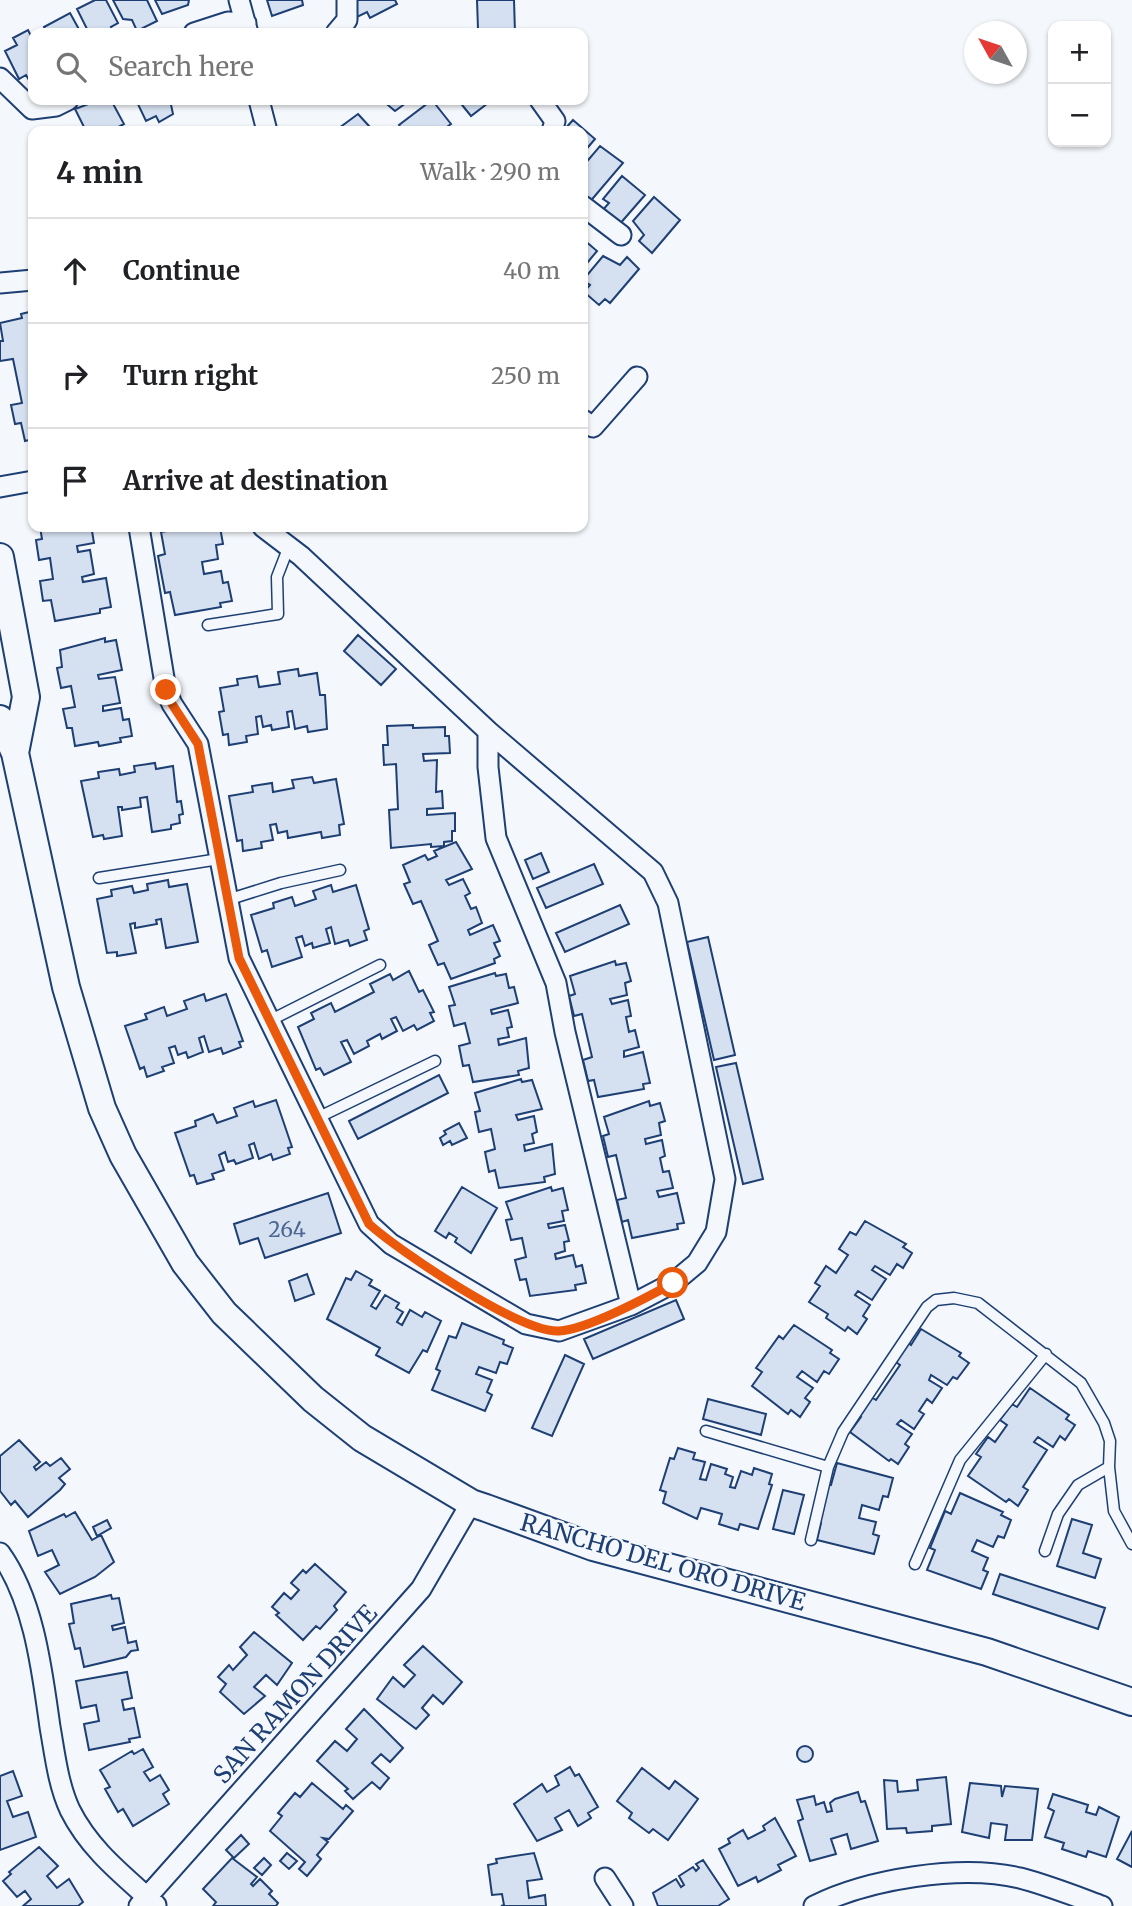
<!DOCTYPE html>
<html lang="en">
<head>
<meta charset="utf-8">
<style>
  :root { --surface:#fff; --page:#f2f2f2; --text:#202124; --muted:#757577; --line:#e0e0e0 }
  body { margin:0; font-family:Merriweather,serif; background:var(--page); color:var(--text) }
  .controls { position:absolute; right:21px; top:21px; display:grid; overflow:hidden; border-radius:14px; box-shadow:0 2px 5px #0004 }
  .controls button { width:63px; height:63px; display:grid; place-items:center; padding:0; border:0; border-bottom:2px solid var(--line); background:var(--surface); color:var(--text); font:35px sans-serif }
  .compass { position:absolute; left:964px; top:21px; width:63px; height:63px; border-radius:50%; background:var(--surface); box-shadow:0 2px 5px #0004; rotate:310deg }
  .stop { position:absolute; width:21px; height:21px; margin:-16px; border:5px solid #ea580c; border-radius:50%; background:#fff }
  .stop.end { background:#ea580c; border-color:#fff; box-shadow:0 2px 7px #0008 }
  .list { margin:0; padding:0; list-style:none }
  h2 { display:flex; justify-content:space-between; align-items:center; height:91px; margin:0; padding:0 28px; font-size:30px }
  h2 small { font-size:23px; font-weight:400; color:var(--muted) }
  .list li { display:grid; grid-template-columns:46px 1fr auto; gap:21px; align-items:center; box-sizing:border-box; height:105px; padding:0 28px; border-top:2px solid var(--line) }
  .list b { display:block; font-size:26px; white-space:nowrap }
  .list em { font-size:23px; font-style:normal; color:var(--muted) }
  .icon { flex:none; width:38px; height:38px; fill:none; stroke:currentColor; stroke-width:2; stroke-linecap:round; stroke-linejoin:round }
  .map { position:relative; flex:none; width:1132px; height:1906px; overflow:hidden }
  .search { position:absolute; background:var(--surface); box-shadow:0 2px 5px #0004; left:28px; top:28px; width:560px; height:77px; display:flex; align-items:center; gap:18px; box-sizing:border-box; padding:0 24px; border-radius:14px; color:var(--muted); font-size:26px }
  .panel { position:absolute; background:var(--surface); box-shadow:0 2px 5px #0004; left:28px; top:126px; width:560px; height:406px; border-radius:14px }
  .map>svg:first-child { display:block }
</style>
</head>
<body>
<div class="map">
<svg width="1132" height="1906" viewBox="0 0 1132 1906">
  <rect width="100%" height="100%" fill="#f4f7fb"/>
  <path fill="#d5e0f0" stroke="#1d3f73" stroke-width="2" d="M95,0h11l12,23 -7,4 3,6h-25l-12,-24z
    M113,0h34l10,21 -20,10 -5,-11 -9,-1z
    M155,0h34l-1,5 -26,9z
    M267,0h35l1,5 -31,11z
    M349,0h46l2,4 -27,14 -3,-6 -10,5z
    M477,0h37l1,33 -37,-4z
    M70,13l11,20h-34l-3,-6z
    M28,30l5,10 -1,45 -6,-10 -7,4 -14,-28 12,-6 -4,-7z
    M99,100h12l13,24 -13,7h-25l-11,-22z
    M136,100h34l3,14 -14,8 -3,-6 -10,5z
    M382,100h28l-15,11z
    M432,100l19,24 -10,7h-38l-4,-6z
    M458,100h34l-21,16z
    M358,114l11,12 -6,5h-28z
    M573,120l22,19 -12,14v-22h-20z
    M600,146l23,17 -35,41 -5,-4v-34z
    M622,176l23,19 -27,31 -17,-14 8,-9 -6,-4z
    M654,197l26,23 -28,33 -13,-12 5,-6 -11,-14z
    M583,239l14,12 -14,17z
    M603,256l17,9 7,-8 12,12 -29,34 -5,-4 -6,6 -15,-13 6,-7 -7,-5z
    M33,311v128l-8,2 -4,-18 -6,1 -4,-19 11,-2 -9,-44 -13,2v-20h3l-3,-18 22,-5 -1,-4z
    M40,527h58l1,3 -7,1 2,12 -17,3 1,6 12,-2 4,24 -12,3 1,5 23,-4 5,29 -11,2v4l-45,8 -4,-21 -8,1 -3,-20 13,-2 -3,-21 -11,2 -3,-20 6,-1z
    M190,527h30l3,17 -7,1 2,14 -16,3 2,12 17,-3 2,12 5,-1 4,19 -12,2 1,4 -46,8 -5,-23 -5,1 -7,-37 7,-2 -4,-22z
    M358,635l38,34 -15,16 -37,-34z
    M105,638v4l11,-2 6,30 -24,5 1,4 16,-2 5,26 -17,3v5l18,-3 2,12 6,-1 3,17 -12,2 1,4 -22,4 -1,-4 -23,4 -3,-18h-5l-4,-19 12,-2 -4,-21 -10,2 -4,-20 5,-1 -2,-17z
    M298,669l1,7 18,-3 3,22h5l2,34 -19,3 -1,-6 -12,3 -3,-18 -5,1 2,15 -17,3 -1,-5 -8,2 -2,-11 -5,1 2,17 -12,2 1,6 -18,3 -1,-11 -5,1 -4,-23 5,-1 -4,-23 18,-3 -1,-6 20,-3 2,11 21,-3 -2,-12z
    M413,725v3l32,-1v9h4l1,17 -27,1 1,7 13,-1 -1,32 6,-1 1,17 -16,1v6l28,-2v18h-3v10l-8,1v4l-13,1v-3l-40,4 -2,-38 9,-1 -2,-45 -12,1 -1,-20h5l-1,-19z
    M155,763l1,6 17,-3 4,36 4,-1 2,13 -4,1 1,8 -9,2v4l-19,3 -5,-35 -7,1 1,9 -19,3v-3h-4l4,29 -18,3 -1,-4 -10,2 -12,-56 18,-3 -1,-6 21,-3 1,6 15,-3 -1,-6z
    M312,777l2,6 22,-4 8,45 -5,1 1,10 -18,3 -1,-6 -33,6 -1,-7 -9,2 -2,-9 -6,1 3,15 -12,2 1,6 -19,3 -1,-11 -5,1 -8,-45 24,-4 -1,-6 20,-3 1,9 21,-4 -2,-8z
    M456,842l16,27 -26,11 3,5 14,-6 7,14 -5,3 6,13 5,-2 6,16 -14,7 2,5 23,-10 7,16 -6,2 6,13 -6,3 1,4 -44,16 -7,-16 -6,2 -9,-20 9,-4 -17,-40 -8,3 -9,-20 6,-2 -7,-17 22,-10 3,5 9,-4 -3,-5z
    M541,853l8,19 -16,7 -8,-19z
    M594,864l9,20 -57,24 -9,-20z
    M168,880l1,7 18,-3 11,58 -32,6 -5,-29 -5,1 1,4 -22,4v-5l-5,1 6,29 -19,3v-4l-10,1 -10,-54 15,-3 -1,-6 21,-4 2,7 14,-3 -1,-6z
    M331,885l2,7 23,-7 13,44 -5,2 3,9 -17,6 -2,-6 -13,4 -4,-17 -5,2 4,14 -17,5 -1,-5 -7,3 -3,-10 -6,2 6,19 -30,10 -5,-17 -5,2 -11,-37 23,-7 -1,-5 19,-6 3,9 21,-7 -3,-8z
    M620,905l9,19 -64,28 -9,-19z
    M708,937l27,118 -21,5 -27,-118z
    M615,961l1,4 10,-2 5,18 -6,2 2,12 -17,4 2,5 16,-4 3,16 -5,1 3,15 6,-2 4,17 -15,4v6l19,-5 7,31 -7,1 1,5 -46,8 -4,-17 -6,1 -5,-21 9,-3 -10,-43 -8,2 -5,-20 6,-2 -5,-18z
    M409,971l10,21 4,-2 11,22 -4,1 4,8 -17,9 -3,-5 -11,6 -7,-14 -5,2 6,12 -15,8 -2,-5 -13,7 2,5 -15,8 -7,-14 -6,2 10,20 -27,13 -4,-7 -4,2 -18,-43 16,-8 -3,-6 20,-10 4,9 39,-20 -4,-8 20,-10 3,6z
    M495,973l1,3 10,-2 3,14 5,-1 4,16 -27,7 1,4 16,-4 4,17 -5,1 2,9 -11,2 1,6 27,-7 3,30 -11,3 1,4 -46,7 -4,-17 -6,1 -4,-20 11,-3 -5,-20 -11,3 -5,-20 6,-1 -6,-18z
    M204,994l2,7 20,-7 17,47 -4,1 2,5 -18,7 -2,-6 -12,4 -5,-16 -5,2 4,14 -15,6 -2,-6 -8,3 -3,-9 -6,2 5,15 -12,4 2,4 -17,6 -3,-10 -4,2 -15,-43 22,-7 -2,-5 19,-7 3,9 20,-7 -3,-8z
    M736,1063l27,116 -20,5 -27,-117z
    M439,1075l9,18 -90,46 -9,-18z
    M521,1079l1,3 10,-2 10,29 -26,6 2,5 16,-4 3,16 -5,2 2,9 -10,2 1,6 27,-7 3,30 -11,3 1,5 -46,6 -4,-18 -6,2 -4,-20 10,-3 -4,-20 -12,3 -4,-20 5,-1 -5,-18z
    M276,1100l16,47 -4,1 2,6 -17,6 -2,-6 -12,5 -5,-16 -5,2 4,13 -17,6 -2,-4 -6,2 -3,-10 -6,3 5,15 -12,4 2,5 -17,5 -3,-9 -4,1 -15,-43 21,-7 -1,-5 18,-7 4,9 20,-7 -3,-8 19,-7 2,6z
    M649,1101l1,5 10,-3 5,18 -6,2 2,12 -16,4 1,5 16,-4 3,16 -5,2 3,14 6,-1 4,17 -16,3 2,6 18,-4 7,30 -7,1 1,5 -46,9 -4,-18 -6,2 -5,-22 9,-2 -10,-43 -8,2 -5,-21 6,-2 -5,-17z
    M459,1123l8,15 -15,7 -2,-4 -7,4 -3,-7 6,-4 -2,-3z
    M462,1187l35,21 -26,45 -16,-11 2,-4 -8,-5 -3,5 -11,-7z
    M551,1187l1,4 11,-3 5,22 -6,1 2,10 -16,3 1,4 16,-3 4,16 -5,1 1,9 -10,3 1,5 17,-4 3,12 6,-2 4,18 -11,2 1,5 -46,6 -4,-17 -6,1 -5,-20 11,-3 -4,-19 -11,2 -5,-20 6,-1 -6,-17z
    M328,1193l13,40 -76,25 -7,-20 -18,6 -6,-20z
    M865,1221l41,23 -3,3 9,6 -9,15 -6,-4 -7,11 -15,-9 -3,4 14,9 -14,21 -14,-9 -3,4 15,10 -7,11 4,3 -10,15 -9,-7 -3,4 -19,-13 2,-4 -19,-12 11,-16 -5,-3 11,-17 10,7 12,-18 -9,-6 11,-17 6,3z
    M356,1271l16,9 -3,5 11,6 -9,15 5,3 9,-14 14,8 -3,5 7,4 -6,10 5,3 8,-15 12,7 3,-5 16,9 -14,31 -4,-2 -14,23 -33,-18 4,-7 -53,-29 19,-41 5,2z
    M307,1274l7,20 -19,7 -6,-20z
    M676,1300l8,19 -91,40 -9,-20z
    M462,1323l42,17 -1,4 10,4 -6,16 -7,-2 -4,11 -17,-6 -3,7 16,6 -5,12 5,3 -7,16 -53,-21 8,-19 -4,-2 13,-33 7,2z
    M794,1325l38,25 -2,3 9,6 -10,15 -5,-3 -7,11 -15,-11 -5,6 16,11 -8,10 5,4 -10,15 -9,-7 -3,4 -36,-28 10,-14 -6,-4 23,-32 4,3z
    M921,1329l40,24 -2,3 10,7 -12,16 -4,-2 -6,8 -16,-10 -2,5 13,8 -10,15 -5,-4 -8,12 5,3 -10,15 -13,-9 -4,4 15,10 -7,10 4,3 -11,17 -7,-5 -2,2 -39,-29 11,-15 -5,-4 12,-18 8,5 24,-35 -7,-5 13,-19 5,4z
    M565,1355l19,9 -32,72 -20,-8z
    M1030,1388l39,27 -3,4 9,6 -10,15 -5,-4 -7,11 -15,-10 -4,5 13,8 -24,37 5,3 -10,16 -9,-7 -3,3 -38,-26 13,-19 -5,-3 12,-17 7,5 12,-17 -7,-5 12,-16 5,3z
    M708,1399l58,15 -5,21 -58,-16z
    M19,1440l21,22 -6,5 2,3 10,-8 4,4 11,-8 9,11 -11,9 6,6 -5,6 -32,27 -13,-16 -4,4 -11,-14v-35z
    M678,1448l17,5 -2,6 12,3 -5,17 6,1 5,-16 16,5 -2,5 8,3 -3,10 5,1 6,-17 11,4 2,-7 18,6 -3,10 3,1 -14,44 -18,-5 -2,6 -19,-6 3,-10 -21,-6 -4,11 -34,-16 3,-11 -6,-2 10,-32 4,1z
    M837,1463l56,15 -5,19 -5,-1 -4,14 -17,-5 -3,13 17,4 -3,12 6,2 -5,18 -57,-14 4,-17 -5,-2 9,-38 6,2z
    M783,1490l21,5 -10,39 -21,-5z
    M960,1493l43,19 -2,3 10,5 -7,18 -6,-2 -5,11 -16,-7 -5,11 16,7 -5,12 5,2 -7,17 -54,-19 8,-20 -5,-2 15,-37 6,3z
    M75,1512l17,28 9,-5 13,27 -19,15 -35,17 -15,-22 14,-7 -7,-15 -14,6 -9,-25 35,-17 2,3z
    M1072,1519l20,6 -9,28 18,6 -6,19 -38,-12z
    M107,1520l4,8 -14,8 -4,-9z
    M315,1564l31,28 -12,14 3,4 -17,19 -4,-3 -13,14 -27,-25 3,-2 -7,-6 12,-14 7,6 8,-9 -8,-7 12,-13 3,3z
    M1000,1574l105,34 -7,21 -105,-35z
    M111,1595l1,4 7,-1 5,25 -12,3 1,4 12,-3 3,16 8,-2 2,9 -7,1 -5,6 -42,10 -4,-19 -5,1 -6,-25 5,-1 -3,-19z
    M254,1632l38,31 -15,22 -11,-10 -12,12 11,9 -21,18 -24,-22 6,-8 -8,-7 11,-12 4,5 14,-15 -7,-8z
    M423,1646l39,36 -19,22 -10,-9 -11,13 7,7 -13,14 -39,-30 16,-22 11,10 11,-12 -11,-10z
    M127,1672l5,26 -10,2 2,10 10,-2 6,29 -11,2 1,3 -41,8 -5,-26 15,-3 -3,-16 -15,3 -5,-27z
    M364,1709l39,39 -13,14 -9,-8 -9,9 17,15 -9,11 -8,-7 -19,17 -8,-8 3,-2 -31,-28 18,-20 12,10 10,-12 -11,-10z
    M797 1754a8 8 0 1 1 16 0a8 8 0 1 1-16 0Z
    M143,1749l10,18 -9,5 6,9 10,-6 9,15 -6,4 6,10 -36,22 -10,-17 -5,3 -13,-23 5,-2 -10,-17 32,-19 2,3z
    M570,1767l5,9 4,-2 19,33 -10,6 3,5 -13,8 -9,-16 -14,8 7,12 -25,11 -23,-37 28,-20 5,8 12,-7 -4,-9z
    M642,1768l27,21 6,-8 23,18 -30,41 -15,-11 -4,4 -20,-15 3,-5 -15,-12z
    M13,1771l9,25 -15,5 6,16 15,-5 8,25 -36,13v-74z
    M946,1777l5,47 -19,2v5l-25,2 -1,-5 -19,1 -3,-49 13,1 1,11 20,-2 -1,-10z
    M312,1783l31,26 3,-4 7,6 -24,28 -6,-1 5,4 -11,13 4,4 -14,17 -8,-7 6,-7 -35,-31 12,-15 -4,-3 17,-20 5,4z
    M970,1783l31,3 1,11 3,-11 33,3 -6,51h-27l2,-15 -16,-2 -2,15 -27,-6z
    M858,1792l3,10 4,-1 13,40 -27,8 -4,-15 -16,5 5,15 -26,7 -12,-40 5,-2 -6,-19 17,-4 2,9 8,-3 3,10 5,-1 -2,-8 5,-4z
    M1053,1794l35,11 -2,7 10,3 3,-8 20,10 -13,40 -18,-6 -2,6 -24,-8 2,-6 -19,-6 9,-26 -6,-3z
    M775,1818l21,38 -18,9 3,5 -23,12 -2,-5 -18,9 -19,-37 11,-6 -2,-4 15,-9 5,9 17,-9 -2,-4z
    M1132,1831v36l-15,-8z
    M241,1835l8,9 -15,14 -8,-8z
    M39,1847l19,19 -11,10 10,12 12,-9 14,23 -5,4h-55l8,-7 -6,-8 -8,6 -14,-16 8,-7 -2,-2z
    M287,1853l10,8 -8,8 -9,-8z
    M534,1853l8,26 -15,2 2,17 16,-3 1,11h-45l3,-1 -2,-11 -10,1 -4,-30 9,-2 -1,-4z
    M232,1858l25,19 -6,7 2,2 7,-7 12,12 -3,3 9,9 -2,3h-63l3,-4 -13,-13z
    M264,1858l7,7 -9,10 -8,-7z
    M703,1860l26,39 -11,7h-60l-5,-13 23,-14 5,8 3,-2 -5,-9 14,-9 3,4 3,-3 -3,-4z"/>
  <g fill="none" stroke-linecap="round" stroke-linejoin="round">
    <g stroke="#1d3f73" stroke-width="13">
      <path id="lane" d="M208,625l70,-11 -1,-37 12,-31
        M99,878l120,-19
        M227,900l54,-17 59,-13
        M269,1021l111,-56
        M317,1118l118,-57
        M706,1431l122,36
        M811,1540l17,-73 15,-35 84,-125 9,-7 18,-2 24,5 103,80 23,40 6,18 -1,26 5,44 18,33
        M1045,1551l13,-37 20,-29 31,-18
        M915,1564l45,-104 86,-106"/>
    </g>
    <g stroke="#1d3f73" stroke-width="23">
      <path id="street" d="M239,0l9,33
        M194,33l34,-11 18,1
        M336,33l11,-13v-20
        M0,78l32,31 24,-3 12,-6
        M259,100l8,31
        M540,100l15,21 -3,10
        M583,206l38,29
        M0,283l33,-3
        M583,420l10,7 44,-50
        M0,487l33,-6
        M139,527l27,163 6,14 26,40 41,214 130,266 22,20 135,80 33,7 72,-26 42,-22 24,-20 19,-31 9,-53 -57,-276 -15,-31 -165,-141
        M263,527l38,29 187,175v36l8,71 60,145 9,49 66,273
        M0,1553c34,47 42,117 50,174 5,28 8,57 20,83 20,40 53,65 86,95
        M605,1878l18,28
        M139,1906l282,-317 50,-86
        M814,1906c54,-27 146,-42 206,-28 27,7 55,18 82,28"/>
    </g>
    <g stroke="#1d3f73" stroke-width="30">
      <path id="secondary" d="M0,557l26,140 -11,56
        M0,719l15,34 51,234 36,121 21,47 62,108 39,50 89,86 49,39 109,65 15,5 107,39 394,105 145,50"/>
    </g>
    <use href="#lane" stroke="#f4f7fb" stroke-width="10"/>
    <use href="#street" stroke="#f4f7fb" stroke-width="19"/>
    <use href="#secondary" stroke="#f4f7fb" stroke-width="26"/>
  </g>
  <g fill="none" stroke-linecap="round" stroke-linejoin="round">
    <path stroke="#ea580c" stroke-width="9" d="M166,690l6,14 26,40 41,214 130,266c30,27 151,109 190,107 27,-1 89,-34 114,-48"/>
  </g>
  <g text-anchor="middle" dominant-baseline="central" stroke-width="5" stroke-linejoin="round" paint-order="stroke">
    <g font-size="21" fill="#4b6792">
      <text x="287" y="1229">264</text>
    </g>
    <g font-size="24" fill="#1d3f73" stroke="#f4f7fb">
      <text transform="translate(663 1562) rotate(16)">RANCHO DEL ORO DRIVE</text>
      <text transform="translate(295 1694) rotate(-48)">SAN RAMON DRIVE</text>
    </g>
  </g>
</svg>
<div class="controls">
<button>+</button>
<button>−</button>
</div>
<svg class="compass" viewBox="-18 -18 36 36"><path d="M0-13l5 13h-10z" fill="#e53935"/><path d="M0 13l5-13h-10z" fill="#757577"/></svg>
<div class="stop" style="left:673px;top:1283px"></div>
<div class="stop end" style="left:166px;top:690px"></div>
<div class="search"><svg class="icon" aria-label="search" viewBox="0 0 24 24"><circle cx="10" cy="10" r="6"/><path d="M15 15l6 6"/></svg>Search here</div>
<section class="panel">
<h2>4 min<small>Walk · 290 m</small></h2>
<ul class="list">
<li><svg class="icon" aria-label="ahead" viewBox="0 0 24 24"><path d="M12 20V5M6 11l6-6 6 6"/></svg><div><b>Continue</b></div><em>40 m</em></li>
<li><svg class="icon" aria-label="right" viewBox="0 0 24 24"><path d="M7 20v-9h11M14 6l5 5-5 5"/></svg><div><b>Turn right</b></div><em>250 m</em></li>
<li><svg class="icon" aria-label="arrive" viewBox="0 0 24 24"><path d="M6 21V4h12l-3 4 3 4H6"/></svg><div><b>Arrive at destination</b></div></li>
</ul>
</section>
</div>
</body>
</html>
